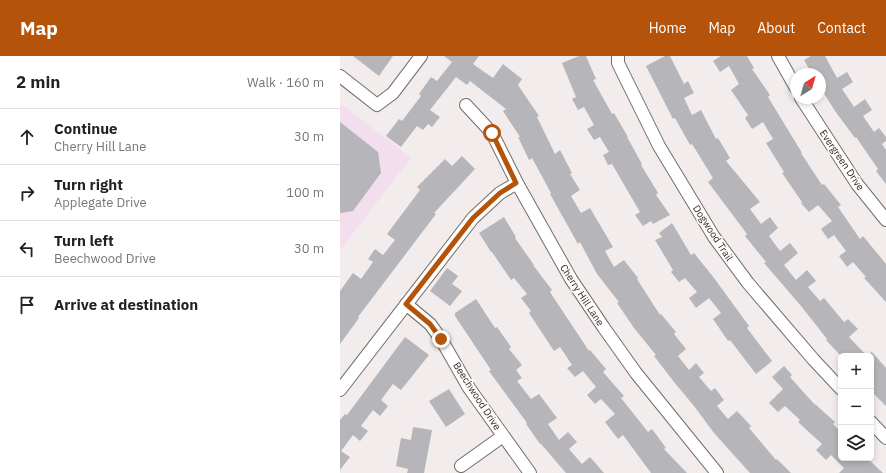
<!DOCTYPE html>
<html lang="en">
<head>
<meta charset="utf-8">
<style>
  :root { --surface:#fff; --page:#f2f2f2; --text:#222; --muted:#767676; --line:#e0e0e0; --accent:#b45309 }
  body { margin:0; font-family:"IBM Plex Sans",sans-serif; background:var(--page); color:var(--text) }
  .controls { position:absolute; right:12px; bottom:12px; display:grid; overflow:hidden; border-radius:6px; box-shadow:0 2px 6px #0003 }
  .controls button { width:36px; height:36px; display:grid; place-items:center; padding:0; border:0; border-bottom:1px solid var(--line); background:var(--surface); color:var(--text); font:20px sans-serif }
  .compass { position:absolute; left:450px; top:12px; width:36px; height:36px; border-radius:50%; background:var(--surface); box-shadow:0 2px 6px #0003; rotate:37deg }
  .stop { position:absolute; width:12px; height:12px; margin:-9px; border:3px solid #b45309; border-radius:50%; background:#fff }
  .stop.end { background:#b45309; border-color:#fff; box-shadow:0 1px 4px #0008 }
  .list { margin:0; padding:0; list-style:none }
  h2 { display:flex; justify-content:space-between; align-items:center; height:52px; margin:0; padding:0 16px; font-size:17px }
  h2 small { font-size:13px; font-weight:400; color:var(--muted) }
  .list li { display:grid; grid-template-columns:26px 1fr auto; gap:12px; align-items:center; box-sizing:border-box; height:56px; padding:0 16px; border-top:1px solid var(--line) }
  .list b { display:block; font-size:15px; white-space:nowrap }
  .list p { margin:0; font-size:13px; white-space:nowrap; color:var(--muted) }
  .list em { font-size:13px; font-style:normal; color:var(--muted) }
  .icon { flex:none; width:22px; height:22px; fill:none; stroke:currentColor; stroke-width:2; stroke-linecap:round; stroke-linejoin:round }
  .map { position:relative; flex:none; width:546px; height:417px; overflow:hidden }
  header { display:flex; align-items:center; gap:24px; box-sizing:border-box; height:56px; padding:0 20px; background:var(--accent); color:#fff }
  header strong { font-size:19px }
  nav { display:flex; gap:22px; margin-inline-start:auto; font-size:14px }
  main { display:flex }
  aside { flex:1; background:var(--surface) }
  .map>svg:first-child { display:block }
</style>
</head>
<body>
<header>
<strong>Map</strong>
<nav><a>Home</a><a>Map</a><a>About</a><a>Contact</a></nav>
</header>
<main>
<aside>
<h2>2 min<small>Walk · 160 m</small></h2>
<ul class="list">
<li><svg class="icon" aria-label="ahead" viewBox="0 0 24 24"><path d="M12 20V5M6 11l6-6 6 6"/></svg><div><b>Continue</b><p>Cherry Hill Lane</p></div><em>30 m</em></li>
<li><svg class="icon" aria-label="right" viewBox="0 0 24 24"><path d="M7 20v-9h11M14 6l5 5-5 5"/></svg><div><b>Turn right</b><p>Applegate Drive</p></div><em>100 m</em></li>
<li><svg class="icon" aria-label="left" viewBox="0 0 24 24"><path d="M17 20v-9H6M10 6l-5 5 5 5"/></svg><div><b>Turn left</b><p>Beechwood Drive</p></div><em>30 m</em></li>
<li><svg class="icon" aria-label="arrive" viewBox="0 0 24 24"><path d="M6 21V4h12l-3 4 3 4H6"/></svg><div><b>Arrive at destination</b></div></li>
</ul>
</aside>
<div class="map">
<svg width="546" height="417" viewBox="0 0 546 417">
  <rect width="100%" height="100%" fill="#f2edec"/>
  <path fill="#f2deed" d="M0,47l71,55 -71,92z"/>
  <path fill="#b6b5b9" d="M13,0h40l-14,20z
    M104,0h35l-6,8 20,14 10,-14 19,15 -4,6 21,31 -2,1 18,37 5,-4 12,23 -2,1 10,16 -9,6 10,17 9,-5 23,39 -8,4 9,16 10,-7 14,18 -1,1 23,36 1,-1 15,18 -2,2 12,15 -8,7 11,14 7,-7 8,10 -5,4 12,14 4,-3 9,12 -7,6 11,13 9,-8 14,15 -2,2 27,32 1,-1 14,14h-41l-36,-40 -20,-27 -20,-24 -20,-26 2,-1 -22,-27 -17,-25 2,-1 -22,-28 -17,-32 -2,2 -28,-50 1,-1 -19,-35 -3,2 -11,-23h2l-17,-26 3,-2 -36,-28 -3,4 -11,-8 -26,33 10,7 -8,10 -4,-3 -5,6 -6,-4 -16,21 -15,-11 13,-17 3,2 19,-25 -2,-2 12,-17 6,4 15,-19z
    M239,0h7l10,23 -3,1 19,34 2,-1 14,24h-1l15,27 -1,1 17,28 -2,2 14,20 -17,9 -2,-3 -8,5 -8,-11 5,-3 -28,-48 -4,1 -5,-10 6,-3 -9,-15 -6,3 -7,-11 7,-4 -10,-18 -6,3 -6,-11 4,-2 -14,-34z
    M325,0h5l14,28 4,-3 6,12 -10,5 8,17 9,-5 15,29 2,-1 12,20 -4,3 34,41 -10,7 11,15 9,-7 8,11 -9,8 11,15 10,-8 8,10 -14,12 12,15 11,-10 9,11 -8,6 12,14 4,-3 20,24 4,-3 10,10 -9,8 18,19h-26l-15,-16 1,-1 -26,-33 -37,-43 2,-1 -21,-26 2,-2 -39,-52 5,-4 -21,-34 -2,1 -15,-27 -2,1 -27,-53z
    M381,0h26l7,12 -2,1 18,26 -2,2 34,56h-1l21,32 2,-1 17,21 -3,2 22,32 3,-3 23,28v38l-22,-24 2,-1 -13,-15 -6,5 -8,-11 7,-5 -12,-16 -6,4 -7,-10 11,-8 -14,-16 -9,7 -8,-9 1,-1 -20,-29 2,-1 -18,-29 7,-4 -10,-17 -11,7 -7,-11 3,-3 -17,-25 8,-6 -10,-18 -9,6 -7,-11z
    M471,0h14l12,22 10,-6 6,10 -11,7 12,18 11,-8 7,11 -9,6 11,16 5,-4 7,9v4l-4,3 4,6v34l-10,-13 2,-2 -22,-32 -1,1 -20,-27 -15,-24v-13h-8l-8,-14z
    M0,66l38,30 3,21 -28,38 -13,2z
    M122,100l13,13 -41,44 2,1 -78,103 1,1 -19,26v-53l13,-18 8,6 12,-17 -5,-3 7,-10 8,6 12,-15 -8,-6 33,-44 -3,-3 28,-28 7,7z
    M164,161l12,20 -1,1 19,27h-1l19,25 -2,2 39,59 1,-1 16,19 -3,3 21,24 -3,2 27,34 4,-3 14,19 -2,1 23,24h-36l-28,-38 -5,4 -13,-17 10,-8 -14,-15 -6,5 -8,-9 9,-8 -13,-16 -8,6 -8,-9 5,-3 -12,-18 -6,4 -25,-38 2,-2 -10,-13 6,-4 -13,-16 -3,2 -19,-28h-1l-12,-19z
    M332,167l19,32 3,-2 20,25 35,48 -2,2 25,33 -16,13 -26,-34 -2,1 -15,-22 8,-6 -12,-15 -13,10 -7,-10 8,-6 -12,-14 -6,4 -8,-10 2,-2 -18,-30 7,-3 -3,-4z
    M107,212l11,8 -6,8 10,7 -12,15 -20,-15z
    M136,243l19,29 2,-1 14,20 -2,2 13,16 -6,5 6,8 -5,3 14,18 8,-5 18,24 -9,6 11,16 9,-8 9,10 -8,7 13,15 8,-7 14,16h-38l-25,-29h-1l-14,-20 1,-1 -38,-52 2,-1 -36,-54v-3z
    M65,281l24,18 -28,35 -8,-6 -12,16 7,6 -8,10 -7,-6 -12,16 7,5 -8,10 -7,-6 -12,16 9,6 -10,13v-50l5,-6 2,1z
    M531,295l15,17v38l-15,-15z
    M444,310l8,9 -2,2 25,28v-1l20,18 -2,2 8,8v26h26l16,15h-44l5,-5 -13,-13 -5,5 -10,-10 6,-6 -24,-22 2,-2 -15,-14 -7,6 -9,-9 14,-14 -11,-12z
    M109,333l16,25 -19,13 -17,-26z
    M73,371l19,3 -8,43h-17l1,-4 -12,-3 5,-28 10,2z"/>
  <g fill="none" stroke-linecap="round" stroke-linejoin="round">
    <g stroke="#706d6b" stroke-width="14">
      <path id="minor" d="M278,0v7l41,83 55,91 34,46 65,76 28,30
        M438,0l18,32
        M0,20l37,29 16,-12 28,-37
        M461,42l56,86 29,36
        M126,49l26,28 25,50 54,96 33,49 32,45 81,100
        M66,248l24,20 11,15 28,49 61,85
        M0,334l133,-172 27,-25 17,-10
        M531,366l15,16
        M121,410l42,-30"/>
    </g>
    <use href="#minor" stroke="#fff" stroke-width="12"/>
  </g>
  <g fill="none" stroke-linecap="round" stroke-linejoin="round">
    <path stroke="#b45309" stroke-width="5" d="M101,283l-11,-15 -24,-20 67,-86 27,-25 16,-10 -24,-50"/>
  </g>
  <g text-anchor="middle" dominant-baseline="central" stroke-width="3.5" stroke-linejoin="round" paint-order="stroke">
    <g font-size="10" fill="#2a2928" stroke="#fffbf9">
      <text transform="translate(502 104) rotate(56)">Evergreen Drive</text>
      <text transform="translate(373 177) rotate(57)">Dogwood Trail</text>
      <text transform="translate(242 239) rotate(57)">Cherry Hill Lane</text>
      <text transform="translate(137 340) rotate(57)">Beechwood Drive</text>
    </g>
  </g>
</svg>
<div class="controls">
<button>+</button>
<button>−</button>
<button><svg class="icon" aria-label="layers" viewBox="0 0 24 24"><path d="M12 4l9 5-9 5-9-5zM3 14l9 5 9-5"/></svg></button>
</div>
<svg class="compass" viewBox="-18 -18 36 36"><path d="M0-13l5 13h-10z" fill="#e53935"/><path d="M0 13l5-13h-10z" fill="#767676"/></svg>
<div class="stop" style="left:152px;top:77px"></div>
<div class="stop end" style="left:101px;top:283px"></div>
</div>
</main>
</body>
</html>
